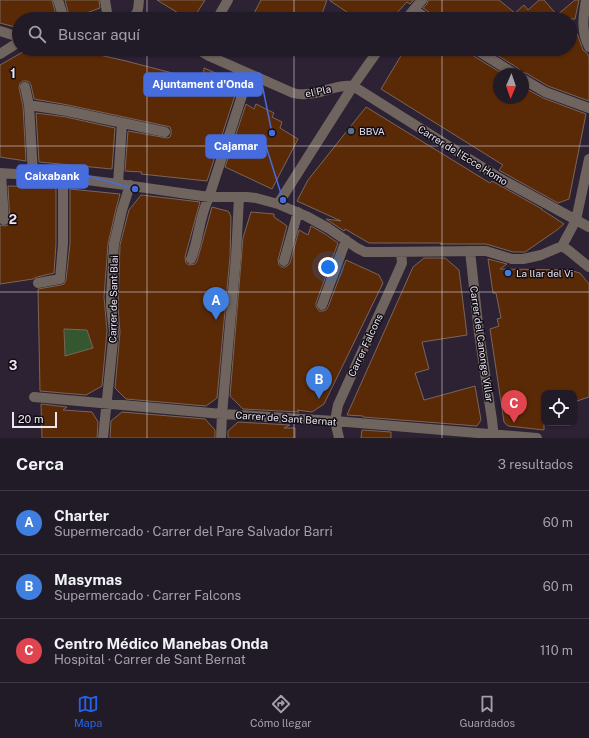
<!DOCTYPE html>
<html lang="es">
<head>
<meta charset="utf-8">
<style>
  :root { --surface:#211a27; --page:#2d2733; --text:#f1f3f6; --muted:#a2a1a7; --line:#3e3844; --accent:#2563eb }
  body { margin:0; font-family:"Public Sans",sans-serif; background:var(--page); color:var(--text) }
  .controls { position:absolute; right:12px; bottom:12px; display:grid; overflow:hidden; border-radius:8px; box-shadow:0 1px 3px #0004 }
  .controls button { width:36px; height:36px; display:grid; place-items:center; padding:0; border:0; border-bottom:1px solid var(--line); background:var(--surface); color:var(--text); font:20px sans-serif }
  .compass { position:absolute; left:493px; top:68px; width:36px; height:36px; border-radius:50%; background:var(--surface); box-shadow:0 1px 3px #0004; rotate:182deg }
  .scale { position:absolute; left:12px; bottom:10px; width:45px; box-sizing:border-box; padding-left:4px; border:2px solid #ebe5f1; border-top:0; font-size:11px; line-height:14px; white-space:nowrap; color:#ebe5f1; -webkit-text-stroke:3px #120d15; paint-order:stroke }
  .you { position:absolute; left:328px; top:267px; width:14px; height:14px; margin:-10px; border:3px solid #fff; border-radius:50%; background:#1a73e8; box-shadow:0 0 0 6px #1a73e833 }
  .badge { display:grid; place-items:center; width:26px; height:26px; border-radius:50%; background:var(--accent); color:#fff; font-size:13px; font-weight:700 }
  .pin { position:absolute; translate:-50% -33px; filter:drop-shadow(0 1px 2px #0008) }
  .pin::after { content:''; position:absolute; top:21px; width:14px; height:12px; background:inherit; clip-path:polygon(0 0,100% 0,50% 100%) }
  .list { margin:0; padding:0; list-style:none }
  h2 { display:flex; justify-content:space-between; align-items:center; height:52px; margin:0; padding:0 16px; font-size:17px }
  h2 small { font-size:13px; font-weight:400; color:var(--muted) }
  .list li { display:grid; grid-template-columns:26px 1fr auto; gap:12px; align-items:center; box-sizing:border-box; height:64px; padding:0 16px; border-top:1px solid var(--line) }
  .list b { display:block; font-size:15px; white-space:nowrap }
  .list p { margin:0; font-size:13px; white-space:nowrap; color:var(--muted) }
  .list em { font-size:13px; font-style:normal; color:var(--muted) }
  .icon { flex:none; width:22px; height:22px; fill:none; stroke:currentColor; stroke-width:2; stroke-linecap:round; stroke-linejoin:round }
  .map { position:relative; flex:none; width:589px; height:438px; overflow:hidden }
  .search { position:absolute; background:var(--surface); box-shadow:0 1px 3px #0004; left:12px; right:12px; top:12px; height:44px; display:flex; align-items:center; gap:10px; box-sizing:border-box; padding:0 14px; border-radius:22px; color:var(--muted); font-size:15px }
  .sheet { height:244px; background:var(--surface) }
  nav { display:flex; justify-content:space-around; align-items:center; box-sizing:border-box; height:56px; border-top:1px solid var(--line); background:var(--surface); font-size:11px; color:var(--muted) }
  nav a { display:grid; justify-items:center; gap:2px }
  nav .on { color:var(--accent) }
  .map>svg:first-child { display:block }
</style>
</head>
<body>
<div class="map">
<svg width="589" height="438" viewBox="0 0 589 438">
  <rect width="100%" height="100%" fill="#2c2234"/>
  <path fill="#345730" d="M64,313l23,17 6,18 -28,8z"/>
  <path fill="#5a2a07" stroke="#7b6558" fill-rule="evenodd" d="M0,0h52l5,19h-38v9l-19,-5z
    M65,0h34l1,8 -30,11z
    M157,0h48l-12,19h-5z
    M261,0h66l-7,19h-69z
    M329,0h85l-4,4 -3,-2 -16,17h-34z
    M428,0h71l16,13 9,-8 4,5 11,-10h5l13,15 18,-15h4l-4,19h-139l-4,-5 -9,-6 4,-4z
    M570,20l8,16 5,14 4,3 2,4v44l-41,-15 -22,-13h-5l-3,-5 -31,-19h83z
    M28,49h45l53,12 77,20 1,-13 35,15 -32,98 -66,-7 1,-2 -17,-1 3,-40 39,7 3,-1 1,-3v-4l-1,-3 -4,-1 -98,-21 -34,-6 -3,-14 -2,-3 -2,-1h-4l-3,2 -1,5 4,18 3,55 -26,-4v-92z
    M405,49h64v3l3,3 31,19h-4v24h24v-11l20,11 43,16 -17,85 -11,4 -54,-30 -5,-3 4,-5 -122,-76z
    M246,104l8,5 2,-5 18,9 -2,4 10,5 -2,6 18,11 -26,50 -47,-22z
    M366,107l124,76 2,-2 50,28h-1l23,15 -7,6 -32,22h-12l-27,-8h-46l2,-1h-73l-24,-14 -1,2 -18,-12 15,2 -44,-20 11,-21z
    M36,113l30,4 49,11 -3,41 -73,-7z
    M8,186l48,1v57l-2,29 -17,4 -4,2 -33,5v-59l5,1 3,-1 2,-2z
    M70,189l50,5 -4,15 -8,35 -4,53 1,11 2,23 -5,55 -16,9 -46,-4 -2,-102 23,-4 3,-1 2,-4 4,-36zM64,329l23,1 6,18 -28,8z
    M141,195l26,3 33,4 -15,55 1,6 3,2 6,-1 2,-3 15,-54 15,4 2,1 2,5 -1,40 -13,141 -11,8 -80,-7 -11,-11 5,-56 -2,-25 2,-62 9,-35z
    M251,212l23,2v3l13,9 -9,34 1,5 3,2h4l4,-4 9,-33 9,5 3,-9 14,8 13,9 -22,60v3l3,5h4l3,-1 2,-3 18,-47 33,15 4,8 -59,121 -12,8 -15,-2 2,2 -56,-3 -13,-13 13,-158z
    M424,258h21l14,12 8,65 -45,7 7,27 -14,4 9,27 51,-14 6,34 -4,6 -114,-9v-1l-16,-1 66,-148z
    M488,259l19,5 -7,5 69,1 11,3 9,11v113l-15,5v-9h-30v37l-36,-4 -4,-4 -14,-93 9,-3 -2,-7 4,-1 -5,-25h-3z
    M41,404l26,3 -4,3 29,2 6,10 -1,16h-55z
    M122,412l83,7 10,11v8h-105l1,-17z
    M238,422l52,3 -6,3h11v10h-67v-7z
    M362,430l29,2v6h-30z"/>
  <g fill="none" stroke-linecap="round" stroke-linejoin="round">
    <path stroke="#6f655e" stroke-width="10" d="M58,0l6,19
      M105,0l3,19
      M586,0c-3,17 -5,32 3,47
      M414,10l14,9
      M130,19c9,-5 8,-10 9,-19
      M217,19l11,-19
      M406,19l16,-19
      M0,31l19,6
      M200,49l-1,1 10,6 84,37c4,1 8,2 13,1 16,0 30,-10 47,-8l148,93 88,48
      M475,49l40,25
      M0,54l19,-12
      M523,79l22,13 44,16
      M25,87l4,18 4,70
      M29,105l38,6 98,21
      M0,173l63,4 55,7 91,13h38l9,1 22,6 28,12 22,12 29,20 8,4h19l97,-1h5l26,8h11l18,-4 21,-9 14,-26 13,-61
      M1,173l3,47
      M118,184l4,-61
      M278,204l75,-118 26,-37
      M562,246l6,4 21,17
      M470,251l9,82 13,87 2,18
      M191,259c8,-20 8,-42 18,-62l40,-123
      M284,261l14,-49
      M38,283l22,-4 3,-35v-67
      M322,305l24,-65
      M34,397l188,17 113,7 202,17
      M103,438l11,-107 -3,-24v-10l3,-53 8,-34 8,-25
      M221,438l1,-24 14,-157 3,-60
      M339,438l-4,-17 3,-16 61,-135 3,-7 -1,-11"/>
  </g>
  <path fill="none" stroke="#ebe5f1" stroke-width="1" stroke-opacity="0.55" d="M147,0v19M294,0v19M442,0v19M147,49v389M294,49v389M442,49v389M0,146h589M0,292h589"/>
  <circle fill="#5c6f8a" stroke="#120d15" stroke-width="1.5" cx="351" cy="131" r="4"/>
  <circle fill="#3f7fe0" stroke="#120d15" stroke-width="1.5" cx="508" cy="273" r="4"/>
  <g text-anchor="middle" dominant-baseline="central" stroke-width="3" stroke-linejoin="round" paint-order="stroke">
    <g font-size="10" fill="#ebe5f1" stroke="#120d15">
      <text transform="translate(318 91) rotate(-12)">el Pla</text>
      <text transform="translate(463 155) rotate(32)">Carrer de l'Ecce Homo</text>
      <text transform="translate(113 299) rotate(-89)">Carrer de Sant Blai</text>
      <text transform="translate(482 344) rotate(82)">Carrer del Canonge Villar</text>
      <text transform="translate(365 345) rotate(-65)">Carrer Falcons</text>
      <text transform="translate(286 418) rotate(4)">Carrer de Sant Bernat</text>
    </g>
    <g font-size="10" fill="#ebe5f1" stroke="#120d15" text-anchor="start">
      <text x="359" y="131">BBVA</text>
      <text x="516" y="273">La llar del Vi</text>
    </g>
  </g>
  <g font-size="13" text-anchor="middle" font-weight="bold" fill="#ebe5f1" stroke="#120d15" stroke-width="3" stroke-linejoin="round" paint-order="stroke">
    <text x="13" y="78">1</text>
    <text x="13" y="224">2</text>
    <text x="13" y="370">3</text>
  </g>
  <path fill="none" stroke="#466cdd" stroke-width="1.5" d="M272 133L262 84M283 200L266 146M135 189L88 176"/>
  <g fill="#466cdd" stroke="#120d15" stroke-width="1.5">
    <circle cx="272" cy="133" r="4"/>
    <circle cx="283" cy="200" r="4"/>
    <circle cx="135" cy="189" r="4"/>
  </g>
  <g fill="#466cdd" stroke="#466cdd" stroke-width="1.5">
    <rect x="144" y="73" width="118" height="23" rx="4"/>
    <rect x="206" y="135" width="60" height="23" rx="4"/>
    <rect x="17" y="165" width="71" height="23" rx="4"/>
  </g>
  <g font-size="11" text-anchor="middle" font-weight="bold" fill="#fff">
    <text x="203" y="88">Ajuntament d'Onda</text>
    <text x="236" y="150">Cajamar</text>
    <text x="52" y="180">Caixabank</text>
  </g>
</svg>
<div class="controls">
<button><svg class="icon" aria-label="locate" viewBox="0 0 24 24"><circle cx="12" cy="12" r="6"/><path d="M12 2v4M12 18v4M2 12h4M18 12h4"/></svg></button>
</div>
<svg class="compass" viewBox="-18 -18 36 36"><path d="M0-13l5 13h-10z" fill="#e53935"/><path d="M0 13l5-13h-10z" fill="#a2a1a7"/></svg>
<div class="scale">20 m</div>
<div class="you"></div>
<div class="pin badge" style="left:216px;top:320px;background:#3f7fe0">A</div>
<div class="pin badge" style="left:319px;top:399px;background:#3f7fe0">B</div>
<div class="pin badge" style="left:514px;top:423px;background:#e0444e">C</div>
<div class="search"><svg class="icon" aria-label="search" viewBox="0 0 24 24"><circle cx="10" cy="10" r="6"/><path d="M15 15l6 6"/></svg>Buscar aquí</div>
</div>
<section class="sheet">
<h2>Cerca<small>3 resultados</small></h2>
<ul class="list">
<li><span class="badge" style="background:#3f7fe0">A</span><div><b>Charter</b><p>Supermercado · Carrer del Pare Salvador Barri</p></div><em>60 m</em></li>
<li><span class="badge" style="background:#3f7fe0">B</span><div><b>Masymas</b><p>Supermercado · Carrer Falcons</p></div><em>60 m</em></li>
<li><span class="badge" style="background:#e0444e">C</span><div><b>Centro Médico Manebas Onda</b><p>Hospital · Carrer de Sant Bernat</p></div><em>110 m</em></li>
</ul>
</section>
<nav>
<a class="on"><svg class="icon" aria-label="map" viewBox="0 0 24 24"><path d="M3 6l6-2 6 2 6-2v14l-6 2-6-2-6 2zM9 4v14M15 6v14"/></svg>Mapa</a>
<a><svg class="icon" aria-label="directions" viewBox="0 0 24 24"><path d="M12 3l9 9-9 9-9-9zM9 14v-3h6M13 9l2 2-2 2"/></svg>Cómo llegar</a>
<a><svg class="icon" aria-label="saved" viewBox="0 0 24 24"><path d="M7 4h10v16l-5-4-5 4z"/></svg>Guardados</a>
</nav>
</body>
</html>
